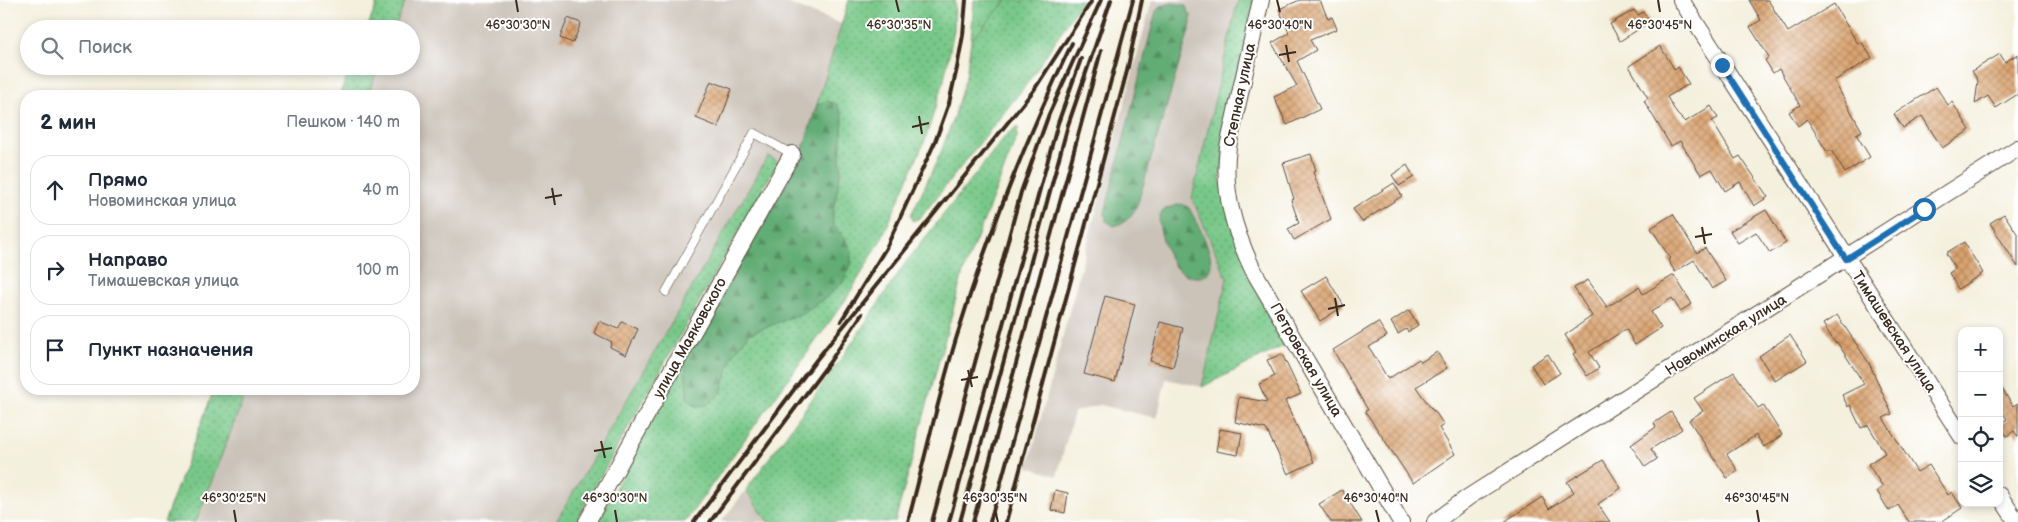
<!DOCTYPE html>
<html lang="ru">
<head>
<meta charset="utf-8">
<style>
  :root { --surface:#fff; --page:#f6f6f7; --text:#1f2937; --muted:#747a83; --line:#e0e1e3 }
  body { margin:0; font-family:"Balsamiq Sans",sans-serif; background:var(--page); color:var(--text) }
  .controls { position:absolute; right:15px; bottom:15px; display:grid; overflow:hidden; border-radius:10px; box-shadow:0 2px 8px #0003 }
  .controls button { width:45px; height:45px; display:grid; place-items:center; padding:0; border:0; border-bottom:1px solid var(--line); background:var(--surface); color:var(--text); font:25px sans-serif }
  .stop { position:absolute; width:15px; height:15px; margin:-11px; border:4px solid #1f6fb2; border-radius:50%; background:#fff }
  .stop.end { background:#1f6fb2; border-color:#fff; box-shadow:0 1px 5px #0008 }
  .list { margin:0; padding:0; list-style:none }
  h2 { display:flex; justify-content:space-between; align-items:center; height:65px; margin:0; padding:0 20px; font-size:21px }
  h2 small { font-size:16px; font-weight:400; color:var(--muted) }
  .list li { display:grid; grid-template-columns:32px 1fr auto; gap:15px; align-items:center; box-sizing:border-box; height:70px; margin:0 10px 10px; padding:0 10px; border:1px solid var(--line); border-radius:20px }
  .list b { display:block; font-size:19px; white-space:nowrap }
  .list p { margin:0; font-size:16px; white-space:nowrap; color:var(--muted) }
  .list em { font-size:16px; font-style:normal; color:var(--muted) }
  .icon { flex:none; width:28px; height:28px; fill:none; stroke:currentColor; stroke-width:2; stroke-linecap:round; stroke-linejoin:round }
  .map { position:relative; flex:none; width:2018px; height:522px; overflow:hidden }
  .search { position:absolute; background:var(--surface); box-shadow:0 2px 8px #0003; left:20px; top:20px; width:400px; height:55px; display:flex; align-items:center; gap:12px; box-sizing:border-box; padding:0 18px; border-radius:28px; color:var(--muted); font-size:19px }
  .panel { position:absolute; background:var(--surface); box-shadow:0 2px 8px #0003; left:20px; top:90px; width:400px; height:305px; border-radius:20px }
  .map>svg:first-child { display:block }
</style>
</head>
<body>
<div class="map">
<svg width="2018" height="522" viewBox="0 0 2018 522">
  <defs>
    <pattern id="grass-dots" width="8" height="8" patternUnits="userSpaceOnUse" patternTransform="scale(1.25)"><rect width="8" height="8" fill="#78c889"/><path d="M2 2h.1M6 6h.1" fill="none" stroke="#64a36f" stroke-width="1.8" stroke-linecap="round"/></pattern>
    <pattern id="forest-firs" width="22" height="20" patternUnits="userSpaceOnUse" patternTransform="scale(1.25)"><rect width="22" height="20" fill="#62ac75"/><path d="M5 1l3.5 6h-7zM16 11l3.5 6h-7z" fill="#528c5f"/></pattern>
    <pattern id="wetland-marsh" width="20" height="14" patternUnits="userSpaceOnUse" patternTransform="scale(1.25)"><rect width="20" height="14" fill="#78c889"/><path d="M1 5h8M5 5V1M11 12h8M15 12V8" fill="none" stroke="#64a36f"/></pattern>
    <pattern id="building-cross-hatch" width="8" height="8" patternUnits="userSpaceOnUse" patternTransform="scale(1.25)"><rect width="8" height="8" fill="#daa370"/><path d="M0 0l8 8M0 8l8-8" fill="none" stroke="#b2855b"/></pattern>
  </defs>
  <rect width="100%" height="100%" fill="#fff"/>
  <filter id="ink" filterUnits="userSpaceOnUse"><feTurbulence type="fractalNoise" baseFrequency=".02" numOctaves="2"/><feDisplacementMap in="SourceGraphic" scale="10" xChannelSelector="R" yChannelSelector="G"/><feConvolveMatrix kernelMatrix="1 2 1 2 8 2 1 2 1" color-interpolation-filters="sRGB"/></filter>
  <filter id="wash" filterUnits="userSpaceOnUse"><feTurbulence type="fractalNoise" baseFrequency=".0096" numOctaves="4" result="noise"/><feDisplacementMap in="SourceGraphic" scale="20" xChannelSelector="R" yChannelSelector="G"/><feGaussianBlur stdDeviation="1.12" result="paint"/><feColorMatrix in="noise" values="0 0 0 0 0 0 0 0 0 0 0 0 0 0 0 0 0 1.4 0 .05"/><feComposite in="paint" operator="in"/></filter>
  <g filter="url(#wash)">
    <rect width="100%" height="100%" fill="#f4f0de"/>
    <path fill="#cbc2b8" d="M406,0h372l64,24 -42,135 -7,13 -26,-15 -211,365h-360l51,-133h167v-293h-47l12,-30h32v-37h-17z
      M1152,0h86l-46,198 35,81 -25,108 -36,-8 -9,39 -57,-13 -26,7 -17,64 -29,-9z
      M746,490l22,32h-47z"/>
    <path fill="url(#grass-dots)" stroke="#5a7954" d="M378,0h28l-12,29h-27z
      M849,0h106l-1,30 -10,50 -19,60 -44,100 -34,58 -162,224h-88l88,-163 115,-200z
      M1007,0h75l-53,81 -108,136 -8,4 -2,-6 30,-63 12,-33 13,-43 5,-36z
      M1238,0h16l-34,180 69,163 -87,44 25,-108 -35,-81z
      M351,66h28l-12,30h-28z
      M1018,127l-1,10 -54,136 -68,249h-127l-22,-32 95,-131 65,-97 101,-128z
      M768,156l10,6 -203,360h-19z
      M214,389h33l-51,133h-32z"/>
    <path fill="url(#forest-firs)" stroke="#4e6b4a" d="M1172,3l13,2 6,11v8l-54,182c-6,11 -11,17 -23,20l-8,-5 -1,-9 51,-201 5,-5z
      M827,101l10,3 6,14 -3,38 1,14 -8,42v13l11,12 7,12v16l-8,17 -17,15 -21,15 -56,22 -17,23 -11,36 -14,12 -12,1 -8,-9 -2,-38 115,-200 17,-54z
      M1182,204l7,4c7,14 39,65 10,69 -8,1 -19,-5 -24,-10 -7,-9 -21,-46 -14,-54 5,-6 13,-7 21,-9z"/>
    <path fill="url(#wetland-marsh)" stroke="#5a7954" d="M974,0h33l-36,40z"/>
    <g id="blocks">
      <path fill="url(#building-cross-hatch)" d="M1300,0h20l8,19 4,-2 5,12 -27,11 6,10 -19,11 23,48 -33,16 -13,-28 23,-11 -25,-43 17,-10 -10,-24z
        M1749,0h19l20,32 46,-28 24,40 3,-3 11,17 -38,23 28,50 -6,3 14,23 -25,16 -14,-23 -4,2 -20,-33 -9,7 -9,-14 11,-7 -21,-36 -6,4 -8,-13 4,-3 -19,-30 11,-7z
        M1634,10l4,5 5,-3 7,10 -30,19 -10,-17z
        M568,18l13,5 -8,20 -13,-5z
        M1660,46l15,24 3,-3 11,17 -22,13 10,17 8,8 26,-16 7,12 -6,3 23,38 5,-3 28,41 -14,9 -14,-24 -15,9 -13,-22 -11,6 -21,-34 -9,5 -27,-45 4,-3 -19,-32z
        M2000,54l5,8 13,-8v40l-22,14 -8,-12 -13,8 3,-23 -6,-10z
        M711,81l21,8 -14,38 -22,-9z
        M1936,87l12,18 4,-3 18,28 -28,18 -20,-32 -19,12 -9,-14z
        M1311,154l5,17 -3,1 18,47 -37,21 -6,-11 11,-6 -8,-23 3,-1 -11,-36z
        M1407,165l7,12 -15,9 -7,-11z
        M1394,183l8,13 -40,26 -9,-13z
        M1766,210l20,33 -16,10 -14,-21 -18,11 -8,-12z
        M1673,214l24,39 8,-5 21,33 -14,8 -18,-29 -19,12 -7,-12 2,-2 -19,-30z
        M2004,214l14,21v32l-28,-44z
        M1964,242l19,31 -25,16 -9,-16 6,-4 -9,-16z
        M1674,275l18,29 -12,7 -8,-13 -21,14 10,16 -26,17 -9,-16 -37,23 10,16 -12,8 -14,-22 3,-2 -11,-17 27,-19 -18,-28 14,-8 19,27 32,-20 4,7z
        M1326,276l18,30 -24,15 -19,-30z
        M1105,296l30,8 -20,78 -31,-8z
        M1409,310l9,15 -10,7 -2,-3 -8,5 -7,-12z
        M1837,315l32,48 23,51 -9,4 34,54 12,-7 19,30 4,-3 10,16 -21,14h-32l-11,-17 -9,6 -12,-20 6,-4 -15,-23 17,-11 -17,-28 -7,3 -11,-23 -2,2 -6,-12 22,-11 -27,-42 -2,1 -12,-19z
        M599,321l19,8 4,-7 16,7 -12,26 -16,-8 2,-5 -18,-9z
        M1160,322l23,6 -10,39 -23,-6z
        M1378,322l9,14 -18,11 19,32 31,-20 2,3 16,-10 10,16 -31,19 17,24 1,-1 10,15 -5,3 16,26 -42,29 -48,-72 3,-1 -35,-60z
        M1790,335l17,26 -32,20 -16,-25z
        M1282,354l19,40 -16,7 29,61 -26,12 -22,-45 -31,-7 4,-25 28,5 -8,-18 16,-8 -8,-16z
        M1548,354l12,19 -17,11 -12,-19z
        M1734,372l24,36 5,-3 19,30 -18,12 -8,-12 -29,19 11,17 -11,7 -38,-58 14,-9 -9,-13z
        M1999,384l14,22 5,-3v34l-4,-6 -7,5 -8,-11 8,-6 -8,-12z
        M1671,412l11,17 -31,20 6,10 -12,8 -14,-22 25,-18 -2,-4z
        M1220,429l22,4 -4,22 -22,-4z
        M1603,460l18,28 -23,16 12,18h-106l38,-25 7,12 25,-17 -7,-10z
        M1055,490l13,3 -3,20 -14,-3z
        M1342,490l20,32h-31l-12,-18z"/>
    </g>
  </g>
  <g filter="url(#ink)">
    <use href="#blocks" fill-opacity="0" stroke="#57483b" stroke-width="1"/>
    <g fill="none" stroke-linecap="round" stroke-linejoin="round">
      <g stroke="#57483b" stroke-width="9">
        <path id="lane" d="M666,292l88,-159 38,21"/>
      </g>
      <g stroke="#57483b" stroke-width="18">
        <path id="street" d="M1261,0l-33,147c-6,44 6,83 25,123l148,252
          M1681,0l281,437
          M1999,495l18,27
          M587,522l205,-368
          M1435,522l32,-24 551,-350"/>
      </g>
      <use href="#lane" stroke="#fff" stroke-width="8"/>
      <use href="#street" stroke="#fff" stroke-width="16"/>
      <path stroke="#3b2a1e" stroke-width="4" d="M841,321l45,-73 49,-106 14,-39 8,-35 6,-33 3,-35
        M694,522l123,-163 217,-269 57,-88
        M710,522l119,-159 33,-49
        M908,522c16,-61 30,-123 48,-183 31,-102 70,-200 116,-296
        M932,522l89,-330 28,-78 52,-114
        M949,522l109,-399 23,-64
        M960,522l108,-397 43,-125
        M973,522l128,-471
        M990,522l143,-522
        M1006,522l121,-451 15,-71"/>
    </g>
  </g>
  <g fill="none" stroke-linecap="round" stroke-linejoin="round" filter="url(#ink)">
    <path stroke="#1f6fb2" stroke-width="6" d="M1722,65l124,194 78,-50"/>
  </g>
  <path fill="none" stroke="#3b2a1e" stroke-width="2" d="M516,0l2,12M896,0l3,12M1277,0l3,12M1658,0l2,12M1286,45l3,17M1279,55l17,-3M919,116l3,18M912,127l17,-4M552,188l3,17M545,198l17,-3M1702,227l3,17M1695,237l17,-3M1335,298l3,18M1328,309l17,-4M968,370l4,17M961,380l17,-3M601,441l4,17M594,451l18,-3M234,510l2,12M615,510l2,12M995,510l3,12M1376,510l3,12M1757,510l2,12"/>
  <g text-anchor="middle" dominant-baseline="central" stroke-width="4" stroke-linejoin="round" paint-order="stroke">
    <g font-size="15" fill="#3b2a1e" stroke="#fff">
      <text transform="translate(1240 95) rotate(-78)">Степная улица</text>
      <text transform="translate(1894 332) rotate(57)">Тимашевская улица</text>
      <text transform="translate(1726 335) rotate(-32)">Новоминская улица</text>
      <text transform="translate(690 338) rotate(-61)">улица Маяковского</text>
      <text transform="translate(1306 360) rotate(60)">Петровская улица</text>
    </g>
  </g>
  <g font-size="12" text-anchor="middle" fill="#3b2a1e" stroke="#fff" stroke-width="4" stroke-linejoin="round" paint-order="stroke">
    <text x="518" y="29">46°30'30"N</text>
    <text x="899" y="29">46°30'35"N</text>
    <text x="1660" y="29">46°30'45"N</text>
    <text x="1280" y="29">46°30'40"N</text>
    <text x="234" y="502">46°30'25"N</text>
    <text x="615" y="502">46°30'30"N</text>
    <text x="995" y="502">46°30'35"N</text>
    <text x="1376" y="502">46°30'40"N</text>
    <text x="1757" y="502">46°30'45"N</text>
  </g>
</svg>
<div class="controls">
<button>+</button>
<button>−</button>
<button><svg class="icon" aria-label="locate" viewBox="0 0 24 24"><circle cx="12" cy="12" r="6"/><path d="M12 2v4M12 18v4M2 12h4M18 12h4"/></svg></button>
<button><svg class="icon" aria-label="layers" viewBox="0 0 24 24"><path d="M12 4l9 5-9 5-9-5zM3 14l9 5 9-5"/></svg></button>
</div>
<div class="stop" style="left:1924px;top:209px"></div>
<div class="stop end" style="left:1722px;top:65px"></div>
<div class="search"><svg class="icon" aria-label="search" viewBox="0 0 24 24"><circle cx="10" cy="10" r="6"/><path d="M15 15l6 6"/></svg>Поиск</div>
<section class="panel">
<h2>2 мин<small>Пешком · 140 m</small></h2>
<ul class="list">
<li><svg class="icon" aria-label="ahead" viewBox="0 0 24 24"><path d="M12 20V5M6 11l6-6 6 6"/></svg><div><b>Прямо</b><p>Новоминская улица</p></div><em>40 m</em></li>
<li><svg class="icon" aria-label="right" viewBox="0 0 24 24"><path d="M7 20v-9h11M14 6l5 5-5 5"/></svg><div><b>Направо</b><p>Тимашевская улица</p></div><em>100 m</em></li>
<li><svg class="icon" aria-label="arrive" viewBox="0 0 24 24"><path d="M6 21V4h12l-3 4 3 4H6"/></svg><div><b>Пункт назначения</b></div></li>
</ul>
</section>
</div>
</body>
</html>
